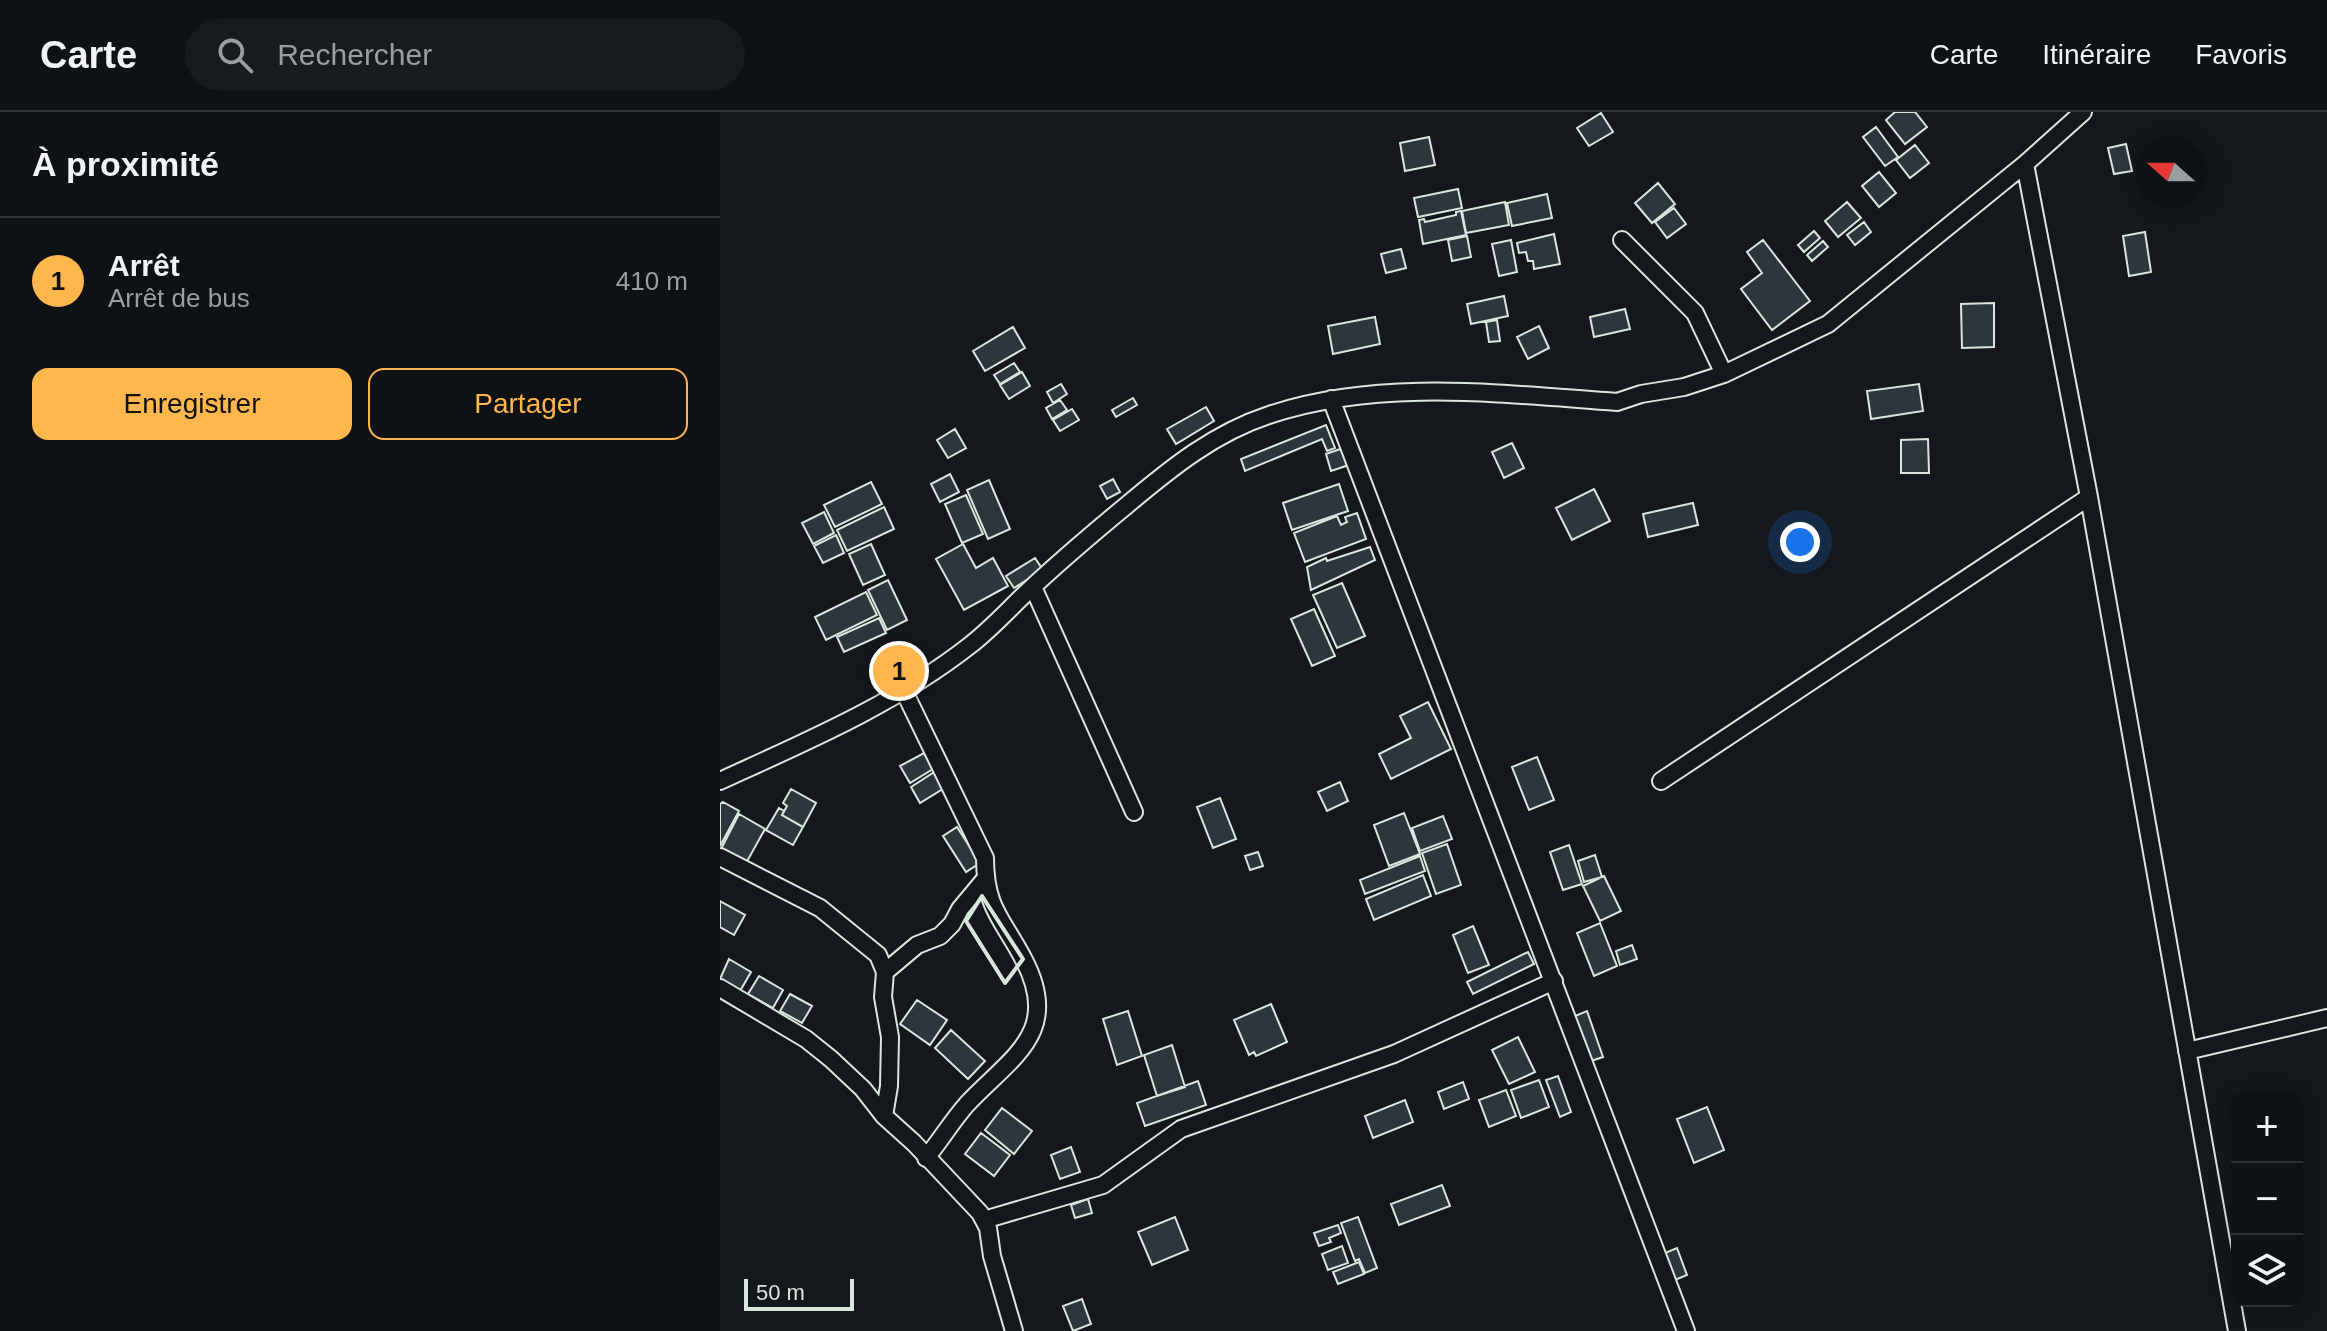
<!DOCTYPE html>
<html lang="fr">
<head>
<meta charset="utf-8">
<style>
  :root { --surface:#0f1215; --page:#181b1e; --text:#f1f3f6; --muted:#9b9ea0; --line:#2f3234; --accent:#ffb74d }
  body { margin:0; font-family:Arial,sans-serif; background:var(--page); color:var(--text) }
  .controls { position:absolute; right:24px; bottom:24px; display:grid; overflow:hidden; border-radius:16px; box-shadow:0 4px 20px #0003 }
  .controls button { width:72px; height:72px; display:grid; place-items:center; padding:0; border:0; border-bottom:2px solid var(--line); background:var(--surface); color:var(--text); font:40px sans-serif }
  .compass { position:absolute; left:1415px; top:24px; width:72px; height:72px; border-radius:50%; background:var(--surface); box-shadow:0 4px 20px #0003; rotate:291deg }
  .scale { position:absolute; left:24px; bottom:20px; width:110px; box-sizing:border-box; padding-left:8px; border:4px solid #d8e6dc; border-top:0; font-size:22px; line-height:28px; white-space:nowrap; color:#d8e6dc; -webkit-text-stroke:6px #14181c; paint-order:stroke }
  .you { position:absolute; left:1080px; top:430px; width:28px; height:28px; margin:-20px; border:6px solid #fff; border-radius:50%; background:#1a73e8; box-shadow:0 0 0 12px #1a73e833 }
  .badge { display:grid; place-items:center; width:52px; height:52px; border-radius:50%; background:var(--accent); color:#111; font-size:26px; font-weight:700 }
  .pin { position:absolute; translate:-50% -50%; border:4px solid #fff; box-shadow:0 2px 8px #0006 }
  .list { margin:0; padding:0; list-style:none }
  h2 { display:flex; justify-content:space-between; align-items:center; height:104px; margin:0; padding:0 32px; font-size:34px }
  h2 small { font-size:26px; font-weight:400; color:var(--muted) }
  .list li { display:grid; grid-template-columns:52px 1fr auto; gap:24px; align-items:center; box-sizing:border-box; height:128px; padding:0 32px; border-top:2px solid var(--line) }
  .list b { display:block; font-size:30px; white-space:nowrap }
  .list p { margin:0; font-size:26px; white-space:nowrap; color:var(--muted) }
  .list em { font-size:26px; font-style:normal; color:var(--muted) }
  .actions { display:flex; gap:16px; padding:24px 32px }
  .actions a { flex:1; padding:18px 0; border:2px solid var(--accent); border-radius:16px; text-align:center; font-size:28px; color:var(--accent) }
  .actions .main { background:var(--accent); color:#111 }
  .icon { flex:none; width:44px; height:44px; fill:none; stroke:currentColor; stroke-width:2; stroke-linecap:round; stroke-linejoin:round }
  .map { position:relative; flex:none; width:1607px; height:1219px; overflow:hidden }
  header { display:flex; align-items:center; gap:48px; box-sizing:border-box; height:112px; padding:0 40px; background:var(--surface); border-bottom:2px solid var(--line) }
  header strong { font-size:38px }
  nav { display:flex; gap:44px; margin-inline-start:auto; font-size:28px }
  .search { width:560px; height:72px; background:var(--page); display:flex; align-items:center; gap:20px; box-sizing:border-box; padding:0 28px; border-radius:44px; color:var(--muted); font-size:30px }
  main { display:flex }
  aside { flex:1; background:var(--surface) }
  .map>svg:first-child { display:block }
</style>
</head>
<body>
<header>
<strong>Carte</strong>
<div class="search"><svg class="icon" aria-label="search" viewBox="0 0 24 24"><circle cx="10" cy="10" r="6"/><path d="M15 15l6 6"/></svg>Rechercher</div>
<nav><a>Carte</a><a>Itinéraire</a><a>Favoris</a></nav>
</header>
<main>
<aside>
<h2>À proximité<small></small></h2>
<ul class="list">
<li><span class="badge">1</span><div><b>Arrêt</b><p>Arrêt de bus</p></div><em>410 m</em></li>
</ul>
<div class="actions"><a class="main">Enregistrer</a><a>Partager</a></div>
</aside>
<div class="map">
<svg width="1607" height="1219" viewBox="0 0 1607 1219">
  <rect width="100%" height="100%" fill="#14181c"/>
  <path fill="#2c363c" stroke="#d8e6dc" stroke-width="2" d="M1175,0h20l12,15 -22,17 -19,-24z
    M881,1l12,19 -24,14 -12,-18z
    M1156,15l22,30 -13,9 -22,-29z
    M709,25l6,28 -30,6 -5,-28z
    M1406,32l6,27 -18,3 -6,-26z
    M1195,33l14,18 -19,15 -14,-18z
    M1159,60l17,21 -17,14 -17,-21z
    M938,71l17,21 -23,19 -17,-20z
    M738,77l4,19 -44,9 -4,-19z
    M827,82l5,24 -40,8 -5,-23z
    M785,90l4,23 -43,8 -4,-22z
    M1127,90l14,16 -23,19 -13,-16z
    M954,96l12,16 -19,14 -12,-16z
    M741,99l5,24 -43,9 -4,-24 5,-1 1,3 31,-7v-3z
    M1144,110l7,10 -16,13 -8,-10z
    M1094,119l6,7 -16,14 -6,-7z
    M1425,120l6,40 -22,4 -6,-40z
    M834,122l6,30 -26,5 -1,-8h-5l-2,-9 -7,1 -2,-10z
    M747,124l4,21 -19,4 -4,-21z
    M791,128l6,32 -18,4 -7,-32z
    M1043,128l47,61 -38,29 -31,-41 21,-16 -15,-21z
    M1103,129l5,6 -16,14 -5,-6z
    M681,137l5,19 -20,5 -5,-19z
    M784,184l4,20 -37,8 -4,-20z
    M1274,191v44l-32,1 -1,-44z
    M905,197l5,20 -36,8 -4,-20z
    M655,205l5,27 -47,10 -5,-28z
    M777,208l3,21 -11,1 -3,-20z
    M819,214l10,22 -21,11 -11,-22z
    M293,215l12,21 -40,23 -12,-20z
    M294,251l6,9 -20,12 -6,-9z
    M302,260l8,14 -21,13 -9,-14z
    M341,272l6,10 -14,9 -6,-11z
    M1199,272l4,27 -52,8 -4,-28z
    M413,286l4,7 -21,12 -4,-7z
    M340,288l7,10 -15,9 -6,-11z
    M486,295l8,14 -38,23 -9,-15z
    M352,297l7,11 -19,11 -7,-11z
    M606,313l9,23 -8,3 -5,-12 -77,32 -4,-12z
    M235,317l11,19 -18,10 -11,-18z
    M1208,327l1,34h-28v-33z
    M792,331l12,25 -20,10 -12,-26z
    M623,336l6,17 -18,6 -5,-17z
    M230,362l9,18 -19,10 -9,-18z
    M393,367l7,13 -13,7 -7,-13z
    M269,368l21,49 -22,10 -21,-49z
    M151,370l11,22 -47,23 -11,-22z
    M619,372l9,27 -56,19 -9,-27z
    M874,377l16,32 -38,19 -16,-32z
    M246,383l17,39 -21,9 -17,-39z
    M973,391l5,22 -50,12 -5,-23z
    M164,395l10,22 -47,22 -10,-21z
    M104,400l10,21 -21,11 -11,-21z
    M637,401l9,26 -61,23 -11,-29 43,-17 4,9 6,-3 -2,-5z
    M116,423l8,18 -21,10 -9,-17z
    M151,432l14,31 -22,10 -14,-31z
    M243,432l13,24 17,-10 15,28 -44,24 -28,-51z
    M650,435l5,13 -64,30 -4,-23 19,-9 1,3z
    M315,446l8,12 -29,18 -8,-12z
    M168,468l19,40 -20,10 -19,-40z
    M622,471l23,53 -28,12 -24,-53z
    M146,480l11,23 -51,25 -11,-23z
    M594,497l21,47 -23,10 -21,-47z
    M159,506l7,15 -42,19 -7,-15z
    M708,590l23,47 -60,30 -12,-25 32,-16 -11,-22z
    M204,641l9,16 -23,14 -10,-17z
    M817,645l17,43 -25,10 -17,-43z
    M216,659l10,16 -26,16 -9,-16z
    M620,670l8,19 -21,10 -9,-19z
    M71,677l25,14 -13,24 -21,-12 5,-9 -4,-3z
    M500,686l16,41 -23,9 -16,-41z
    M3,690l16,9 -19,35v-42z
    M59,696l5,3 -2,4 21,12 -10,18 -27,-15z
    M684,701l16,41 -31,12 -15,-41z
    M19,702l26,15 -20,36 -25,-14z
    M723,704l9,23 -32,12 -8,-23z
    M237,715l23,36 -14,9 -23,-36z
    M727,732l14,41 -25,9 -14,-41z
    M849,733l13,39 -19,6 -13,-38z
    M538,740l5,14 -13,4 -5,-14z
    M875,743l7,22 -18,5 -6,-21z
    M700,744l5,15 -60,23 -5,-14z
    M703,763l8,21 -57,24 -8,-21z
    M884,764l17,35 -21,10 -17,-35z
    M0,789l25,14 -11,20 -14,-8z
    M880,811l17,43 -23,10 -17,-43z
    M753,814l16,39 -21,8 -15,-38z
    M912,833l5,14 -17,6 -4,-14z
    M808,840l6,12 -61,30 -6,-12z
    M9,847l22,13 -11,19 -20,-12z
    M39,864l24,14 -10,18 -25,-14z
    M70,882l22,12 -10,17 -22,-12z
    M197,888l30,20 -17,25 -30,-21z
    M551,892l16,38 -31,14 -2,-4 -5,3 -15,-35z
    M408,899l14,45 -25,9 -14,-46z
    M867,899l16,46 -12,4 -16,-45z
    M231,918l34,31 -17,18 -33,-31z
    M798,925l17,35 -26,12 -17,-34z
    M452,933l13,42 -28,9 -13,-41z
    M838,964l13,36 -11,5 -14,-37z
    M819,968l10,27 -28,11 -10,-28z
    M478,969l8,24 -61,21 -8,-23z
    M743,970l6,17 -25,10 -6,-17z
    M786,978l10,26 -27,11 -10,-27z
    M685,988l8,22 -40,16 -8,-22z
    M987,995l17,43 -30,13 -17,-44z
    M282,996l30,23 -18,23 -29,-24z
    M261,1021l29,22 -16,21 -29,-22z
    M351,1035l9,25 -20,7 -9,-24z
    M722,1073l8,21 -51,19 -8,-21z
    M368,1087l4,14 -17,5 -4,-13z
    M455,1105l13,33 -36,15 -14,-33z
    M638,1105l19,51 -12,5 -6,-14 -4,2 -14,-38z
    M618,1113l3,8 -12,5 2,4 -12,4 -5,-13z
    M622,1134l6,17 -20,7 -6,-16z
    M957,1136l10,27 -12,5 -10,-27z
    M639,1150l5,12 -26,10 -5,-12z
    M362,1187l9,25 -18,7 -10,-25z"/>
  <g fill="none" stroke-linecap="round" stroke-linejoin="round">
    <g stroke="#d8e6dc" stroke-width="20">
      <path id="minor" d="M1305,52l64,333 148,834
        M902,128l73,73 29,61
        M611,287l355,932
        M313,475l101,225
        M183,577l82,169c0,51 18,61 39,102 38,73 -13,97 -57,144 -15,17 -27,37 -41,54
        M0,669c85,-39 175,-77 249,-135 21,-16 39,-36 58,-54 32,-30 66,-59 100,-87 44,-37 87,-72 142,-90 110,-37 234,-21 348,-13l24,-8 43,-7 40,-13 104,-50 197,-160 58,-52
        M941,669l428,-284
        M0,745l100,51 58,47 7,17 -2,25 7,40 -1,49 -5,30
        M165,860l32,-27 23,-9 12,-12 8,-15 25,-30
        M0,876l86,51 25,20 32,30 21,27 30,27 66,70 8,15 4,28 22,75
        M1467,939l140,-33
        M264,1108l119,-35 78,-56 213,-75 160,-73"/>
    </g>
    <use href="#minor" stroke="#14181c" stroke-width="16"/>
    <path stroke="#d8e6dc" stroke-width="4" d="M262,784l41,63 -18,24 -39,-62z"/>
  </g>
</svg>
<div class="controls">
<button>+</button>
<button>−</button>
<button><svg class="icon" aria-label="layers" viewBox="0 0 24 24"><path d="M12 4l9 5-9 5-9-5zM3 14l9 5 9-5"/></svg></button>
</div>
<svg class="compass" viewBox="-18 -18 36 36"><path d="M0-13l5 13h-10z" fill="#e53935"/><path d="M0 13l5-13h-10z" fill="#9b9ea0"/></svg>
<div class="scale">50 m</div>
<div class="you"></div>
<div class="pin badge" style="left:179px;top:559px">1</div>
</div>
</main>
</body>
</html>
